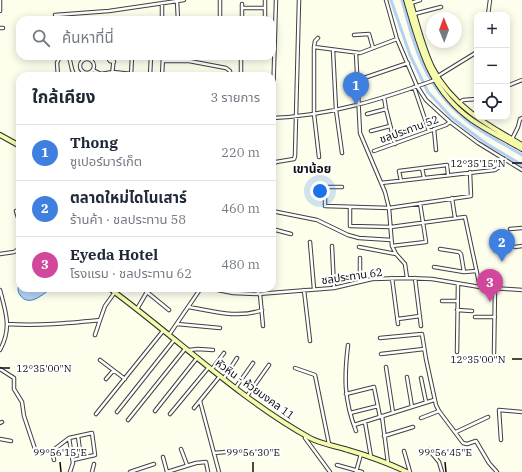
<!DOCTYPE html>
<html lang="th">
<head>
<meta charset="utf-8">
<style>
  :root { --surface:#fff; --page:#f6f6f7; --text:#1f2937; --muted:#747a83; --line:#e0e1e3; --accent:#7c3aed }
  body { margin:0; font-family:"IBM Plex Serif","Noto Sans Thai",serif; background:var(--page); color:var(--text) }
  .controls { position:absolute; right:12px; top:12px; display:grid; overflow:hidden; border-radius:8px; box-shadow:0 2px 10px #0003 }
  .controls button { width:36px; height:36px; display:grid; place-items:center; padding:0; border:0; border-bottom:1px solid var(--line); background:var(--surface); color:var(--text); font:20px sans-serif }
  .compass { position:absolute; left:426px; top:12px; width:36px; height:36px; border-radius:50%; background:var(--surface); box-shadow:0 2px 10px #0003; rotate:359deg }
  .you { position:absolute; left:320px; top:191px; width:14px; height:14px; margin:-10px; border:3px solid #fff; border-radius:50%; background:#1a73e8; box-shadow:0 0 0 6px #1a73e833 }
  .badge { display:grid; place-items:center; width:26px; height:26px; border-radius:50%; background:var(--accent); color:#fff; font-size:13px; font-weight:700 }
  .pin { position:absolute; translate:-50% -33px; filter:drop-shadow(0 1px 2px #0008) }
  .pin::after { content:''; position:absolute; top:21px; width:14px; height:12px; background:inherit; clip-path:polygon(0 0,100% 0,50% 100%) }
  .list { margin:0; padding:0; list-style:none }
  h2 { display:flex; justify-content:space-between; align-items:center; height:52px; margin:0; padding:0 16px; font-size:17px }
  h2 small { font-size:13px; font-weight:400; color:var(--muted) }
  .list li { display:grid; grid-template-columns:26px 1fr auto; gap:12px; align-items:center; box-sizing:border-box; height:56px; padding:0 16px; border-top:1px solid var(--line) }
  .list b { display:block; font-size:15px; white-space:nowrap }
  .list p { margin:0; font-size:13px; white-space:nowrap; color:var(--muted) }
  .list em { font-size:13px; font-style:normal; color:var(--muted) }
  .icon { flex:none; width:22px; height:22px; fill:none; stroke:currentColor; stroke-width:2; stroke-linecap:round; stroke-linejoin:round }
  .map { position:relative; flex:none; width:522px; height:472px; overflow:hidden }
  .search { position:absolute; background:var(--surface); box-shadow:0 2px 10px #0003; left:16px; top:16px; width:260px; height:44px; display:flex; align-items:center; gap:10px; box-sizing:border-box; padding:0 14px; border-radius:12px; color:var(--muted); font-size:15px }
  .panel { position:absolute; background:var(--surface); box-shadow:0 2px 10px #0003; left:16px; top:72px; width:260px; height:220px; border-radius:12px }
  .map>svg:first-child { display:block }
</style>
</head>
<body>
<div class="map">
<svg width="522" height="472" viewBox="0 0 522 472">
  <rect width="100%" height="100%" fill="#fefeed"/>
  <path fill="#b4d1f3" stroke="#3f79c6" d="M20,282v6h32c-9,6 -23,20 -32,7 -3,-4 -2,-9 0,-13z"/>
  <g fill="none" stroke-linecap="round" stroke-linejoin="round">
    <path stroke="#b4d1f3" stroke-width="3" d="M391,0l19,55 18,37 23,25 17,13 19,14 35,21
      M402,0c13,49 22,85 63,119 16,14 38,24 57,36"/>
    <g stroke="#404040" stroke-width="4.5">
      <path id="street" d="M220,0v20
        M386,0l11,39 20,47 9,14 24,22 28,21 44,27
        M177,1l1,19
        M411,3l9,-3
        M242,8v-4
        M0,11v-11
        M414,14l27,-7
        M55,15l54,-4 75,-11
        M488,15l2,-15
        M162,20v-17
        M242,20v-12h23
        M265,20v-20
        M0,28h3
        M354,35l15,-1 4,14
        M318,38l-3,3 -1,6v67l5,43
        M314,47l46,6 37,-14
        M333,50l3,60 6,43
        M356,53l4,80 25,59 4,16 3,38 4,8 9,10 2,14
        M68,56c4,6 2,13 7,20
        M107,56l3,5 4,1
        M80 66a7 7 0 1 1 14 0a7 7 0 1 1-14 0Z
        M163,61h26l37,7 4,3v5
        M93,70l8,4 12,-2 37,4
        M58,76l-1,-13 3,-7
        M112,76l2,-20
        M131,76l1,-20
        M150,76l1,-20
        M162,76l1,-20
        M241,76v-20
        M438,76l39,-24
        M358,80l50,-17
        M507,86l15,-6
        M414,87l15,44
        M384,97l2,12 9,35
        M459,103l4,-3 14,-1
        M367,114l19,-5
        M272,118c57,-2 110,-19 163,-38
        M434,129l2,21
        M371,131l19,-5
        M272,132l4,-132
        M512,139l6,-12 2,-8 2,-1
        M374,151l72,-26 4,-3
        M272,166l4,-4 18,-3 1,-3 4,-156
        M422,168l2,10
        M401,181l-2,-10 48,-6 1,10
        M381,183l114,-13 3,-2 5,-10
        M342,187h-17v19l64,2 82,-12 -1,-24
        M452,198l3,20
        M350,207v19l41,1 74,-10 15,70
        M20,210l-4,1 4,13
        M272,211l45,9 31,15 11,3 32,2
        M272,229l19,5
        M510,229l12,-1
        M310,242l4,47
        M332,246l2,42
        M392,246l34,-4 -6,-39
        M359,247l37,7
        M515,247l7,-1
        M440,249l19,3 2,2 3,18 12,-1
        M0,254l14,-2 6,-4
        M434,267l30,5
        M392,278l6,46
        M415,278l6,48
        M360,281v-23
        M142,288l27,22
        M208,288l25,5 25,1 76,-6 38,-9 35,-1 25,1 48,8 42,3
        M0,290c6,23 12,38 0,60
        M304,290l6,51
        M258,294v-6
        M260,294l3,32
        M442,301h16
        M189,307c23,4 50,12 73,3
        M137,309l10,-17
        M457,310l15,1
        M475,317h20
        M398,319l22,-3
        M8,324c31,2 61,-1 92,-4l5,-14 10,-14
        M177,324l43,4
        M95,335l5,-15
        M169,335l32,-47
        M380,338l42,-4 4,25 10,46 3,6 24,32 4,1 9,-3 13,22 8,9
        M348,345c-4,33 -4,55 8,86
        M189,350l9,-1 15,1
        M457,352l1,-68
        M494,353l1,-65
        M381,354l43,-5
        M100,360l25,19
        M386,367l7,46
        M295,368l20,7 14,69
        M0,369l14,9v11l8,13 2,14 11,33
        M212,369l12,-16
        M407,377l5,30
        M224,378l13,-20
        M421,378l5,24
        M106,379l7,-8
        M236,387l17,-24
        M346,394l28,-7 6,30
        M247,396l22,-31
        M200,401l19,71
        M194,408l26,-32
        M155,411l42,-53
        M117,412l58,-73
        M350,413l28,-7
        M96,414l67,-83
        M170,414l39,-47
        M382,416l6,47
        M421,418l18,-7
        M128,420l57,-71
        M365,422l6,35
        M0,423l2,-1
        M354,425l80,-25
        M456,432l32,-15
        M78,436l3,22
        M306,436l-1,2 25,34
        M384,436l29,-9
        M69,438l4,25 -3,9
        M0,439l11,2
        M501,440l-2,-30 23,2
        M181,449l6,16
        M429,450l10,12 3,10
        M404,451l6,21
        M214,453l23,-2
        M163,457l4,15
        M54,460l-2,-9 17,-13 23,-5 3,22 -22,5
        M337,465l25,7
        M92,472l2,-8
        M130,472l24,-8
        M167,472l29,-9 10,-1 2,10
        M356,472l5,-18"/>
    </g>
    <g stroke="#2f2f2f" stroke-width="6">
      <path id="secondary" d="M406,0c14,47 23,90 66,120 16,11 33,19 50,29
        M410,0c7,23 12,46 22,67 19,38 55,58 90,78
        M0,135l20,11
        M109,288c67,49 129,110 201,150 11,6 26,8 38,12 21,6 40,13 59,22"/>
    </g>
    <use href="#street" stroke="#fff" stroke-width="2.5"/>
    <use href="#secondary" stroke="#f6fbab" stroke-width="4"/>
  </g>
  <path fill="none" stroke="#0d0d0d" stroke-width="1.5" d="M512,163h10M512,359h10M0,368h10M60,462l1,10M253,462v10M445,462l1,10"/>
  <g text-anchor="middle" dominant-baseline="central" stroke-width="4" stroke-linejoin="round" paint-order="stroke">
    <g font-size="11" fill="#0d0d0d" stroke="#fff">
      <text transform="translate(409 129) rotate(-20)">ชลประทาน 52</text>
      <text transform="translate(352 276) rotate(-8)">ชลประทาน 62</text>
      <text transform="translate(255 389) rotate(36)">หัวหิน - ห้วยมงคล 11</text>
    </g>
    <g font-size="12" font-weight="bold" fill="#0d0d0d" stroke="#fff">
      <text x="312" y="168">เขาน้อย</text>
    </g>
  </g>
  <g font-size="10" text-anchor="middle" fill="#0d0d0d" stroke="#fff" stroke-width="4" stroke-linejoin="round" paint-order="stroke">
    <text x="478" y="167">12°35'15"N</text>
    <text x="478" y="363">12°35'00"N</text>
    <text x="44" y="372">12°35'00"N</text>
    <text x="60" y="456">99°56'15"E</text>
    <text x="253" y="456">99°56'30"E</text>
    <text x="445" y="456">99°56'45"E</text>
  </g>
</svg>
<div class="controls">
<button>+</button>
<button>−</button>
<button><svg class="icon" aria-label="locate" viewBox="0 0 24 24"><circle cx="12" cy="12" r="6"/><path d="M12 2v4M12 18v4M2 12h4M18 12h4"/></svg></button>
</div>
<svg class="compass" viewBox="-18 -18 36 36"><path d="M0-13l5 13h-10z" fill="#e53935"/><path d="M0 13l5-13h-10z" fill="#747a83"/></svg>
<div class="you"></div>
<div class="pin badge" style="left:356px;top:105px;background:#3f7fe0">1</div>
<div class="pin badge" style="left:502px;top:262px;background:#3f7fe0">2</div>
<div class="pin badge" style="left:490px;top:302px;background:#d1479c">3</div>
<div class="search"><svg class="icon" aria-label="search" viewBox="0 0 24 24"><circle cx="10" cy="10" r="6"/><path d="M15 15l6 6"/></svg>ค้นหาที่นี่</div>
<section class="panel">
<h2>ใกล้เคียง<small>3 รายการ</small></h2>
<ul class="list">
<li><span class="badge" style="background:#3f7fe0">1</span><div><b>Thong</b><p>ซูเปอร์มาร์เก็ต</p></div><em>220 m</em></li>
<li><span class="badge" style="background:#3f7fe0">2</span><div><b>ตลาดใหม่ไดโนเสาร์</b><p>ร้านค้า · ชลประทาน 58</p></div><em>460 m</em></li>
<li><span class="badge" style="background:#d1479c">3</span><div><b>Eyeda Hotel</b><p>โรงแรม · ชลประทาน 62</p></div><em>480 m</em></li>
</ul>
</section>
</div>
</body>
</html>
